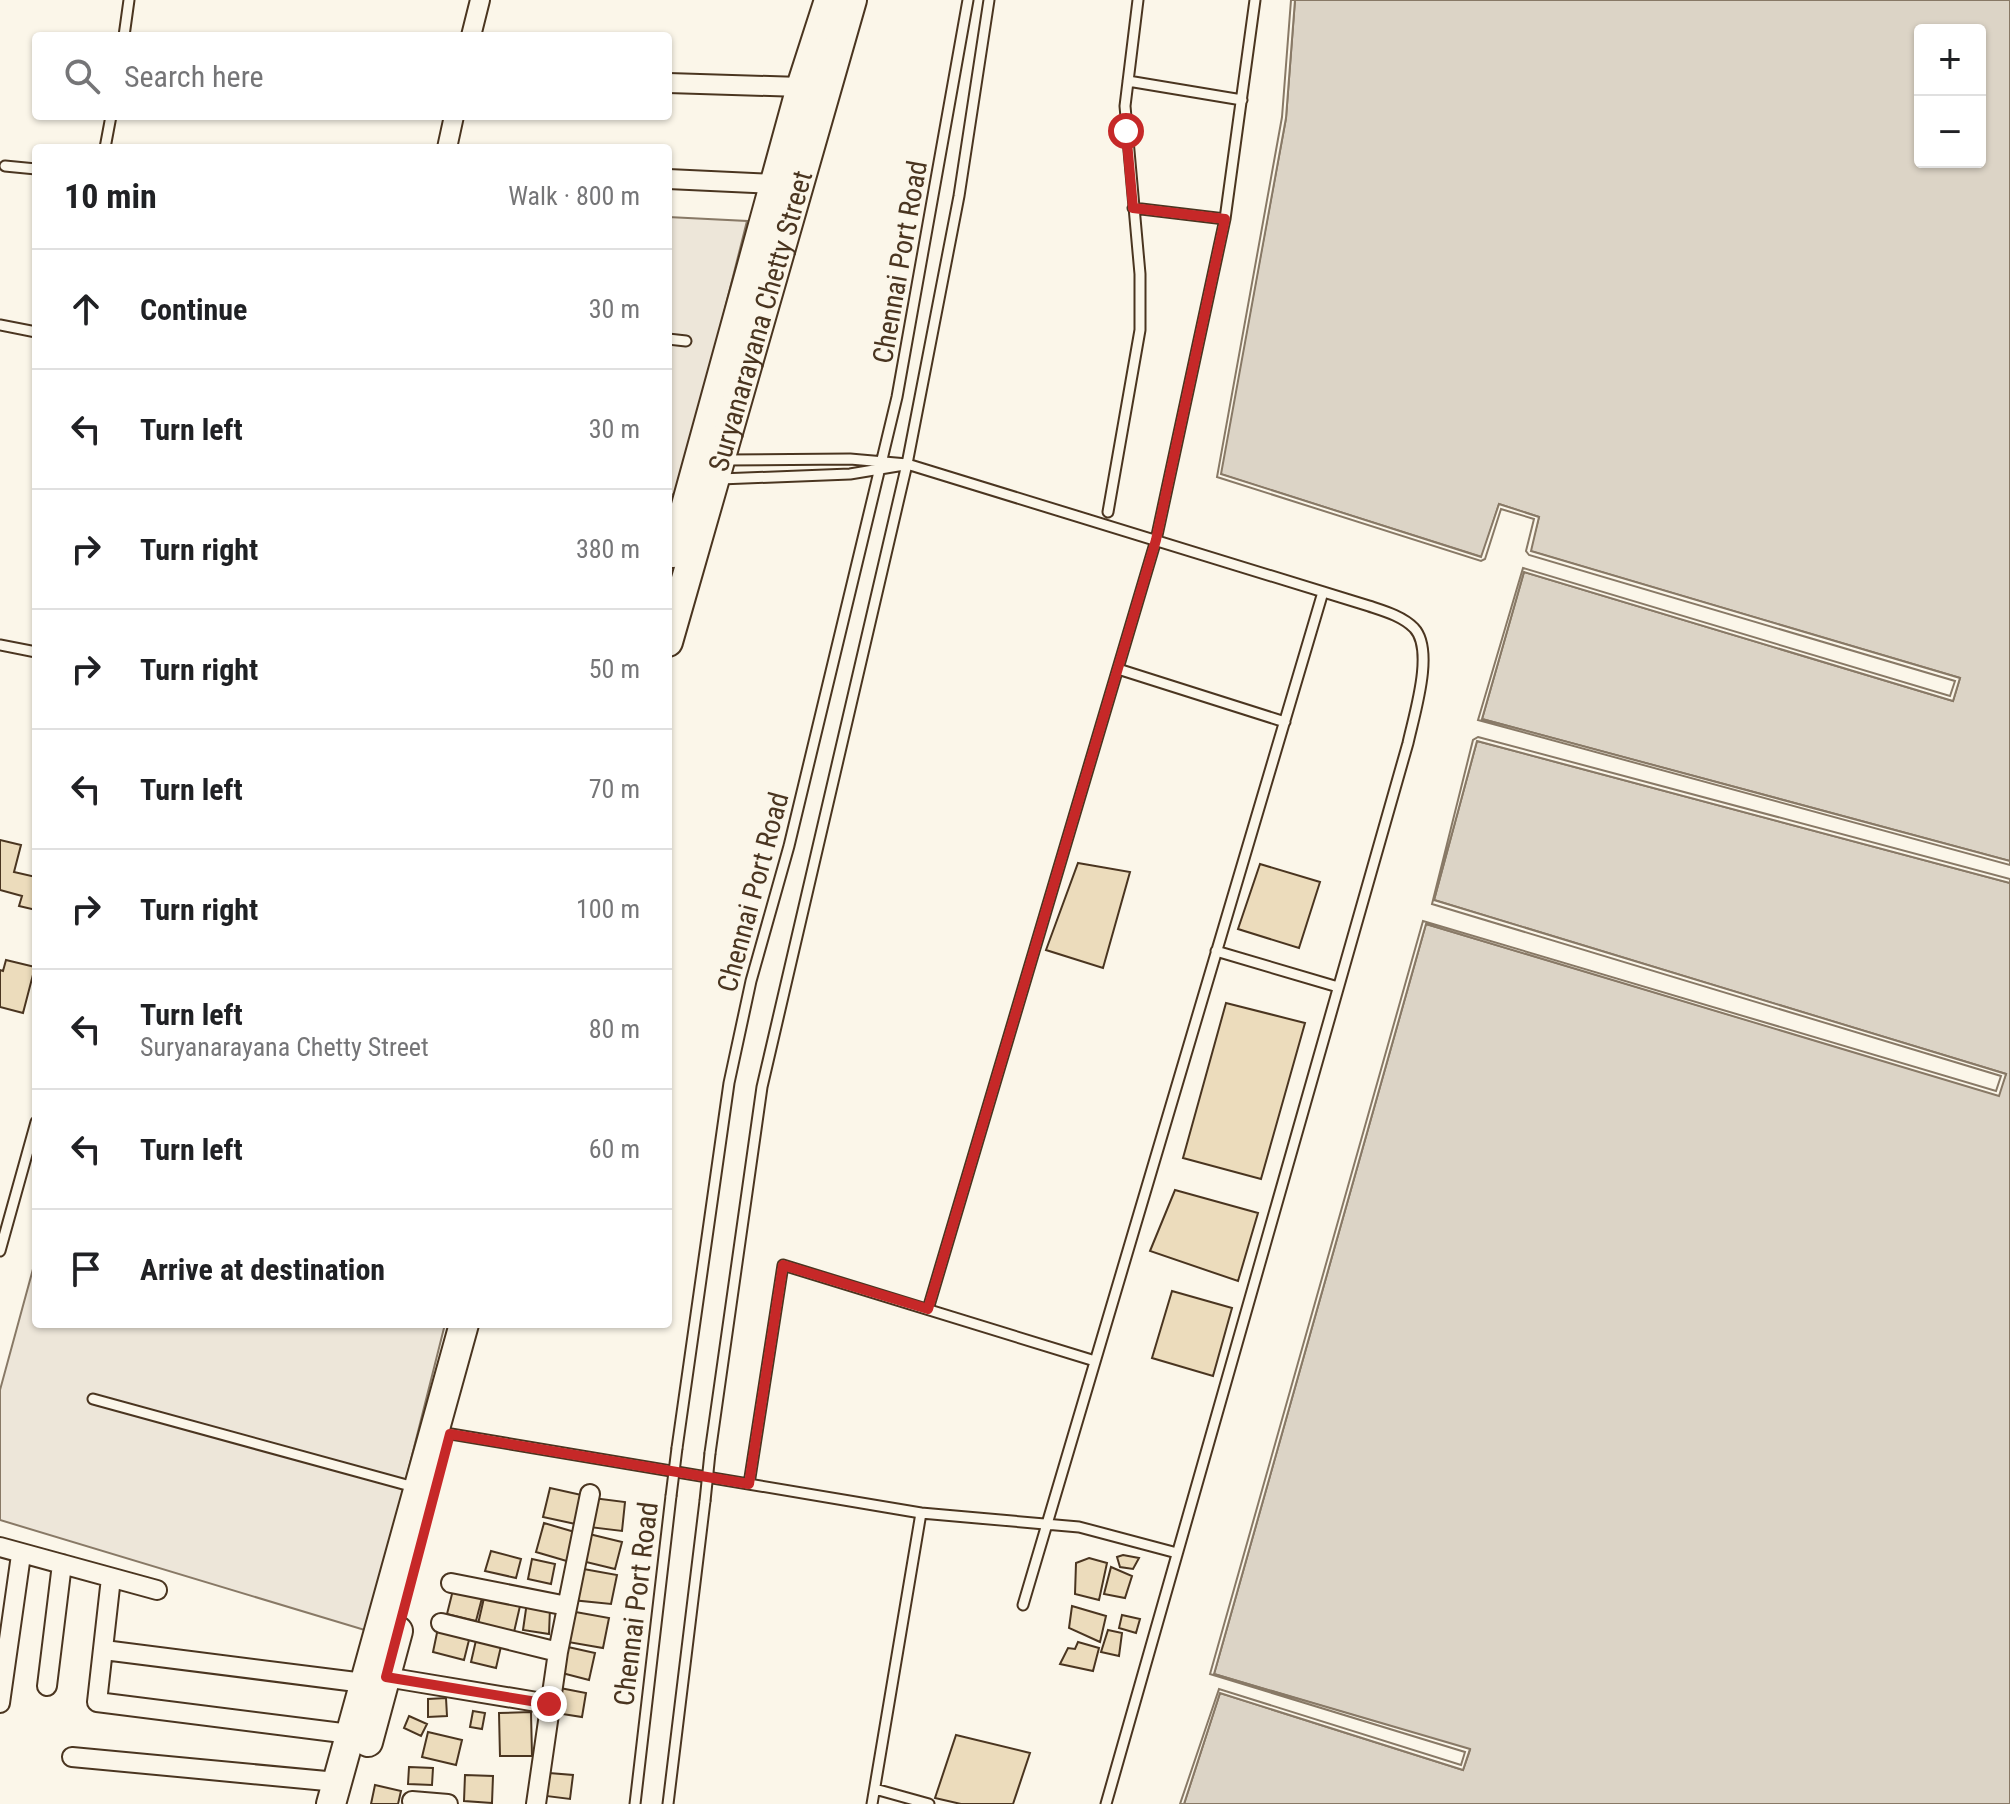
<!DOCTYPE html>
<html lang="en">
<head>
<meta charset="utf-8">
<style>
  :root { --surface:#fff; --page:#f6f6f6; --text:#202124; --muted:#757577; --line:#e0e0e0 }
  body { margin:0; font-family:"Roboto Condensed",sans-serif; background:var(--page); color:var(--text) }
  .controls { position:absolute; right:24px; top:24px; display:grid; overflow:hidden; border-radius:8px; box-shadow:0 2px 6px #0004 }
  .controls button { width:72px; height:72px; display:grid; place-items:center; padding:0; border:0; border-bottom:2px solid var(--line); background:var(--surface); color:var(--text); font:40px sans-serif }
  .stop { position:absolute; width:24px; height:24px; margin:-18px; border:6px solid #c62828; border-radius:50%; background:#fff }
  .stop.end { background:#c62828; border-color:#fff; box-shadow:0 2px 8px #0008 }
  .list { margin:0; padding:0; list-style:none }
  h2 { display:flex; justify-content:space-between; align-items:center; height:104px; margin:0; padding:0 32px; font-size:34px }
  h2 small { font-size:26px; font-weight:400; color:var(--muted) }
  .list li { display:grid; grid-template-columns:52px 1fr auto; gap:24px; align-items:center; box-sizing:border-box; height:120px; padding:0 32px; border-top:2px solid var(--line) }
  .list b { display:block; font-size:30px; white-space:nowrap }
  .list p { margin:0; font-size:26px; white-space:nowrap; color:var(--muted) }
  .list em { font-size:26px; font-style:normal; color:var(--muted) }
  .icon { flex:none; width:44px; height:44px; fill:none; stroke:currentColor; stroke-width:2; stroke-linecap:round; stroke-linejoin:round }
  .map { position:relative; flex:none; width:2010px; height:1804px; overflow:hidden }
  .search { position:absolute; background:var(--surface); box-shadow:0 2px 6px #0004; left:32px; top:32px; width:640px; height:88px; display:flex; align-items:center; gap:20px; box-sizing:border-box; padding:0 28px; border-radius:8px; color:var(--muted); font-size:30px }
  .panel { position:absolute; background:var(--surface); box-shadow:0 2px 6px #0004; left:32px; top:144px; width:640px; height:1184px; border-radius:8px }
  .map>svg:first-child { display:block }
</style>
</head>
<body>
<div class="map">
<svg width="2010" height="1804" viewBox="0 0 2010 1804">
  <rect width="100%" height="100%" fill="#fbf6e9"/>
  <path fill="#ede6d9" stroke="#887966" stroke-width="2" d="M668,217l79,4 -69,274 -10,-1z
    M36,1258v66h409l-77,307 -368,-111v-130z"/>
  <path fill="#dcd4c6" stroke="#887966" stroke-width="2" fill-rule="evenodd" d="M1295,0h715v861l-528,-142 42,-147 429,129 7,-23 -430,-127 9,-34 -40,-13 -17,53 -262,-83 66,-356zM1920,30h60v132h-60z
    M1477,741l533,142v921h-826l36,-111 243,77 7,-20 -256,-76 212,-750 572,171 8,-21 -572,-174z"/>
  <path fill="#fbf6e9" stroke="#887966" stroke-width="2" d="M1291,0h4l-9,118 -65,356 260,83 18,-53 40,13 -8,34 429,127 -7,23 -429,-129 -42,147 528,142v4l-532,-145 45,-152 427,128 5,-15 -426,-126 -3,-4 8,-32 -33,-10 -16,50 -4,2 -264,-84 65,-360z
    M1478,737l532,142v4l-533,-142 -43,159 572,174 -7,22 -573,-172 -212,750 256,75 -7,21 -243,-77 -36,111h-4l39,-115 242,76 4,-13 -255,-78 213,-753 573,170 5,-15 -569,-172 41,-164z"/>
  <path fill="#ecdcbc" stroke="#4a3520" stroke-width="2" d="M0,840l21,5 -7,27 22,5v33l-17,-4 3,-10 -22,-6z
    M1078,863l52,9 -27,96 -57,-18z
    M1260,864l60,18 -21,66 -61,-19z
    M6,960l29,7 -12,46 -23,-6v-37l3,1z
    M1226,1003l79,20 -44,156 -78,-21z
    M1175,1190l83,23 -20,68 -88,-30z
    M1172,1291l60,17 -19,68 -61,-18z
    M550,1488l36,8 -6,29 -37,-8z
    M593,1498l32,4 -3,29 -33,-4z
    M544,1523l34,10 -8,29 -34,-10z
    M585,1533l37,9 -7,27 -33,-8z
    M491,1551l30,8 -5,19 -31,-7z
    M1123,1555l16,3 -6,11 -13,-2 -3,-10z
    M1089,1558l18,5 -8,37 -24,-6 1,-31z
    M532,1559l23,5 -4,20 -23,-5z
    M1111,1567l21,9 -7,22 -21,-4z
    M578,1568l39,7 -6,29 -39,-4z
    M453,1590l29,8 -6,23 -29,-7z
    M484,1598l36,8 -6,26 -36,-8z
    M527,1602l23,6 -1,26 -26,-4z
    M1072,1606l34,10 -6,26 -31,-14z
    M570,1611l39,7 -6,30 -35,-6z
    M1122,1615l18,4 -4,14 -17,-5z
    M438,1628l32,8 -6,24 -31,-8z
    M1108,1630l14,3 -3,23 -18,-4z
    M477,1636l25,6 -6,26 -25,-6z
    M1078,1642l21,6 -6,23 -33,-7 8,-16 7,1z
    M568,1647l27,6 -6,27 -27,-7z
    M560,1688l26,5 -4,24 -26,-4z
    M446,1698l1,18 -19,1v-18z
    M473,1711l12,2 -3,16 -12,-2z
    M531,1712l1,44h-32l-1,-43z
    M409,1716l18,8 -6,12 -17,-8z
    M428,1732l34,8 -6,25 -34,-8z
    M956,1735l74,18 -17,51h-52l-26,-6z
    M409,1767l24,1 -1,17 -24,-1z
    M549,1773l24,2 -3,24 -24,-3z
    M465,1775l28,1 -1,27 -28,-2z
    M375,1785l26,6 -3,13h-27z"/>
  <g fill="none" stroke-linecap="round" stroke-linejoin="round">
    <g stroke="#4a3520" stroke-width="13">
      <path id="service" d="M124,36l5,-36
        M1128,81l114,19
        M105,148l6,-32
        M5,166l31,3
        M1133,208l92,11
        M0,325l36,7
        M668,339l18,2
        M725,460l125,-1 57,5 462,142c15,5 33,10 45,22 21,22 0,87 -6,115l-302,1061
        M720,479l130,-5 54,-9
        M1108,512l32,-182v-56l-15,-168 13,-106
        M0,645l36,7
        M1118,669l167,53
        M1216,951l122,36
        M0,1251l36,-129
        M928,1309l228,-769 69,-321 30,-219
        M93,1399l321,88
        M439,1432l482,81 158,14 98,26
        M677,1448l52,-365 22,-102 38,-135 108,-449 71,-397
        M710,1453l52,-366 145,-623 52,-268 30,-196
        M749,1484l34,-219 312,96
        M1023,1605l300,-1013
        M875,1789l54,15
        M635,1804l36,-308
        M668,1804l37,-303
        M872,1804l49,-291"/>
    </g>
    <g stroke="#4a3520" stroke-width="22">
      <path id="minor" d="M471,36l9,-36
        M668,83l133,4
        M447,148l7,-32
        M668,179l107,5
        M0,1547l157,43
        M111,1578l-14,124 253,32
        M451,1583l116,23
        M441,1623l117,29
        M104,1650l260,33
        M386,1677l163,27
        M47,1686l15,-122
        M0,1703l21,-148
        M72,1757l265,25
        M412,1801l36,3
        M536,1804l22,-152 32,-158"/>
    </g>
    <g stroke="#4a3520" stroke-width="32">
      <g id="primary">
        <path d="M673,553l128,-466 28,-87"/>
        <path id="s1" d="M668,642l184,-642"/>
        <path d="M368,1742l30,-111"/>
        <path d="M331,1804l133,-480"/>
      </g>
    </g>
    <use href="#service" stroke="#fbf6e9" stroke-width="9"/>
    <use href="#minor" stroke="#fbf6e9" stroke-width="18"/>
    <use href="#primary" stroke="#fbf6e9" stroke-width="28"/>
    <g stroke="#4a3520" stroke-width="13" stroke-linecap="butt">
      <path id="service-bridge" d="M671,1496l6,-48
        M705,1501l5,-48"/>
    </g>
    <use href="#service-bridge" stroke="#fbf6e9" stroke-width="9"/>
  </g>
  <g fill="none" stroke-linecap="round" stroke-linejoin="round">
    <path stroke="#c62828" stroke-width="10" d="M549,1704l-163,-27 64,-243 299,50 34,-219 145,44 228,-769 69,-321 -92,-11 -7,-77"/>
  </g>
  <g text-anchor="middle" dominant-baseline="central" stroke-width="6" stroke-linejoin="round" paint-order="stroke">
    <g font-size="28" fill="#4a3520" stroke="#fbf6e9">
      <text transform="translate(900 262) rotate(-80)">Chennai Port Road</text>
      <text stroke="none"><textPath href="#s1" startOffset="334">Suryanarayana Chetty Street</textPath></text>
      <text transform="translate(753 892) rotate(-75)">Chennai Port Road</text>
      <text transform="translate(636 1604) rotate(-83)">Chennai Port Road</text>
    </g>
  </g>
</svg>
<div class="controls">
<button>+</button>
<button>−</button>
</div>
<div class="stop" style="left:1126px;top:131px"></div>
<div class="stop end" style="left:549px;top:1704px"></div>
<div class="search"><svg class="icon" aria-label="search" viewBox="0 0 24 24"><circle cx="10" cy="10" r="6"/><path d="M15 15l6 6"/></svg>Search here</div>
<section class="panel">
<h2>10 min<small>Walk · 800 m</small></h2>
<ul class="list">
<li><svg class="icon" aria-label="ahead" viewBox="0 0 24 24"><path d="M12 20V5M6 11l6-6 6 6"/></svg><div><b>Continue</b></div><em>30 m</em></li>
<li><svg class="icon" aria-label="left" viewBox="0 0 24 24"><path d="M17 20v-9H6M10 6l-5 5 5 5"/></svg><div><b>Turn left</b></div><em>30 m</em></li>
<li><svg class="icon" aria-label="right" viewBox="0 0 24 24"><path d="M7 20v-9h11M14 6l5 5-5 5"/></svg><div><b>Turn right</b></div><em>380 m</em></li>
<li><svg class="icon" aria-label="right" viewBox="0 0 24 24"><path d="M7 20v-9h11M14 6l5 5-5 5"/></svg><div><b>Turn right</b></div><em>50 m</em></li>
<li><svg class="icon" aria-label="left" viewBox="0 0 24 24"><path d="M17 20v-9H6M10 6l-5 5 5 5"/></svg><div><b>Turn left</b></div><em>70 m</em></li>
<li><svg class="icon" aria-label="right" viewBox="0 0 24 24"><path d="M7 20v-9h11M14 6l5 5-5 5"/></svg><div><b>Turn right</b></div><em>100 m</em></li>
<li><svg class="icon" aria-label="left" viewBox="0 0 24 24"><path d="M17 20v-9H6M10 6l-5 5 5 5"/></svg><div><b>Turn left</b><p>Suryanarayana Chetty Street</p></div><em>80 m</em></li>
<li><svg class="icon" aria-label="left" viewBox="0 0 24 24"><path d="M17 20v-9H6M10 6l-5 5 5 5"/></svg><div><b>Turn left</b></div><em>60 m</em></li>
<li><svg class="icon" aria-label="arrive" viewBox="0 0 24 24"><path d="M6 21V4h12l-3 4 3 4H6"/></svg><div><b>Arrive at destination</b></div></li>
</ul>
</section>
</div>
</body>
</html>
